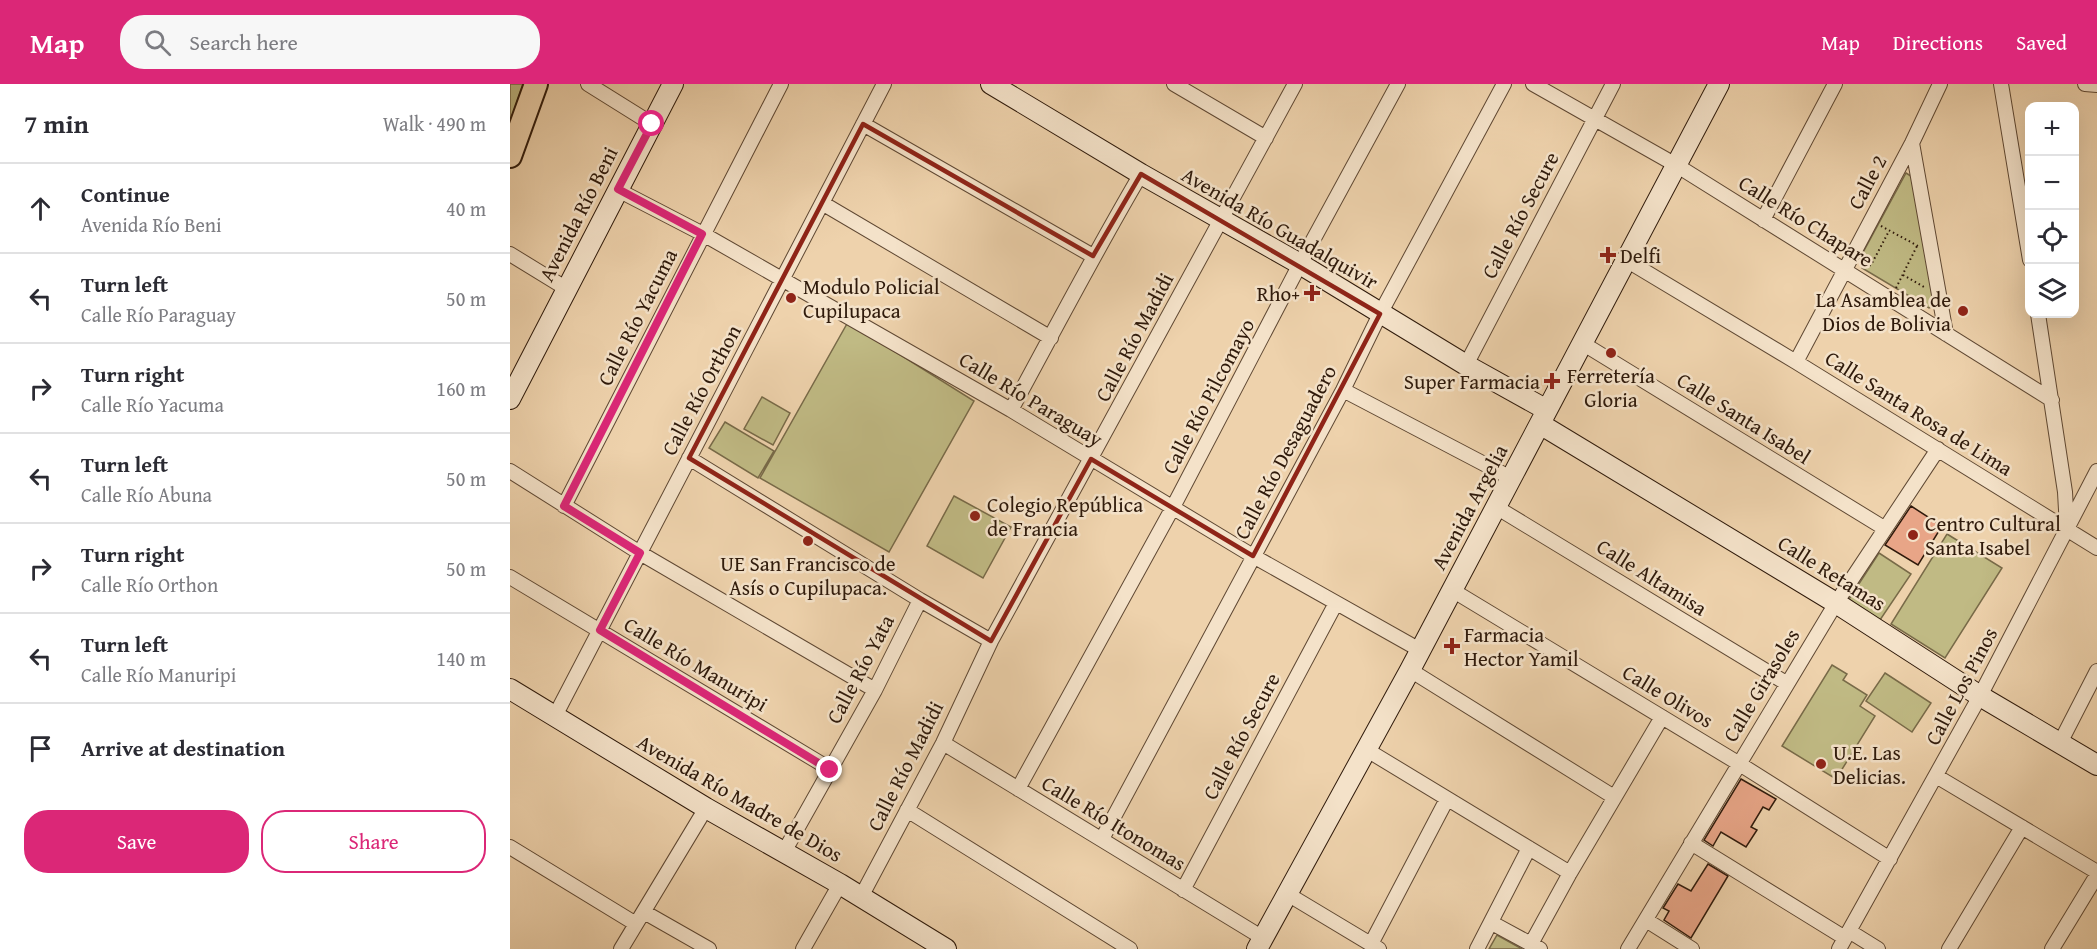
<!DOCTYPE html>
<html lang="en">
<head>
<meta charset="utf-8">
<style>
  :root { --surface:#fff; --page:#f7f7f7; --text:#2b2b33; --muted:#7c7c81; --line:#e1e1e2; --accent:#db2777 }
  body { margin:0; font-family:"Gentium Book Plus",serif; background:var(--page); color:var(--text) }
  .controls { position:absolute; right:18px; top:18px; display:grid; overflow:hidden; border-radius:12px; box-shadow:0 6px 24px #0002 }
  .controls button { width:54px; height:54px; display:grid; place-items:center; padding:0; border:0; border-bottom:2px solid var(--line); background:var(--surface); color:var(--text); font:30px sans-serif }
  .stop { position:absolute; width:18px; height:18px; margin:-14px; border:4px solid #db2777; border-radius:50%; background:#fff }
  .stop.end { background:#db2777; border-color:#fff; box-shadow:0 2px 6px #0008 }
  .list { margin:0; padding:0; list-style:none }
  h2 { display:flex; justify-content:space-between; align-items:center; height:78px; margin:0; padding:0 24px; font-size:26px }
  h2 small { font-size:20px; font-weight:400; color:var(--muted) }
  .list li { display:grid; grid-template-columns:39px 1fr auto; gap:18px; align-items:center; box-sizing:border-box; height:90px; padding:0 24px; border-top:2px solid var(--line) }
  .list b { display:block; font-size:22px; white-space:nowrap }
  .list p { margin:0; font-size:20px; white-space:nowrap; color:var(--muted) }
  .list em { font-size:20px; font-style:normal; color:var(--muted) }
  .actions { display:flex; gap:12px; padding:18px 24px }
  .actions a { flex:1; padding:14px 0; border:2px solid var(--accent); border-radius:24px; text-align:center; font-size:21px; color:var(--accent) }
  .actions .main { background:var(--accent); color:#fff }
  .icon { flex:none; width:33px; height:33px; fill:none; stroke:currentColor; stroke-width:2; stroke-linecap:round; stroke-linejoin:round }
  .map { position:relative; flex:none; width:1587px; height:865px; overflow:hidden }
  header { display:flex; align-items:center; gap:36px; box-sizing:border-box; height:84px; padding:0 30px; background:var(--accent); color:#fff }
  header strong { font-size:28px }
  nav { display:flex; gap:33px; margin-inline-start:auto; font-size:21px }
  .search { width:420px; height:54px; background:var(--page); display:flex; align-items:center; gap:15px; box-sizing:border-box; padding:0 21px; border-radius:24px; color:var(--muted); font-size:22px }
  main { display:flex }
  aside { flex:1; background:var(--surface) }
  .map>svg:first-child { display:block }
</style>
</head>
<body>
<header>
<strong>Map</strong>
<div class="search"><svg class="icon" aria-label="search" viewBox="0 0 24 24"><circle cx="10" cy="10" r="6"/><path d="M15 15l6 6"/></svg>Search here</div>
<nav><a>Map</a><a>Directions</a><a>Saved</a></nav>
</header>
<main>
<aside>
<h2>7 min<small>Walk · 490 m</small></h2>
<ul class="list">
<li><svg class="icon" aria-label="ahead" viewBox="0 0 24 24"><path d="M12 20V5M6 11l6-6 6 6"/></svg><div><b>Continue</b><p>Avenida Río Beni</p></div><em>40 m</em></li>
<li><svg class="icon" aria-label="left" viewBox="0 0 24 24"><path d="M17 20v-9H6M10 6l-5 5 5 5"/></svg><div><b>Turn left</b><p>Calle Río Paraguay</p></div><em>50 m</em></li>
<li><svg class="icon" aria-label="right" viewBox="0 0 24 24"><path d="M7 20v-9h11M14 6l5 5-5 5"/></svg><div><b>Turn right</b><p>Calle Río Yacuma</p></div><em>160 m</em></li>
<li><svg class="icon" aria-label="left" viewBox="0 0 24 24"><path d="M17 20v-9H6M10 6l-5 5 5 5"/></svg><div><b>Turn left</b><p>Calle Río Abuna</p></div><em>50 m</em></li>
<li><svg class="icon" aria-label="right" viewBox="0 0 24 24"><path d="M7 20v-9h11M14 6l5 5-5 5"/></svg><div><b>Turn right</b><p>Calle Río Orthon</p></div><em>50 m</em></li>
<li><svg class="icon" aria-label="left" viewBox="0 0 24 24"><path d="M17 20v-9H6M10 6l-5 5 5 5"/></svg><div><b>Turn left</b><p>Calle Río Manuripi</p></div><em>140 m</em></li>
<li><svg class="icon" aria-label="arrive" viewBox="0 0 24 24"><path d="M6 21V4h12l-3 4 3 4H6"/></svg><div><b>Arrive at destination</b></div></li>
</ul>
<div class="actions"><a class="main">Save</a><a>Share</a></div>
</aside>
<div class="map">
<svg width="1587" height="865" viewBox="0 0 1587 865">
  <rect width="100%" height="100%" fill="#eed2ac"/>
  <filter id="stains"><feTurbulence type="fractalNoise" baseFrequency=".00333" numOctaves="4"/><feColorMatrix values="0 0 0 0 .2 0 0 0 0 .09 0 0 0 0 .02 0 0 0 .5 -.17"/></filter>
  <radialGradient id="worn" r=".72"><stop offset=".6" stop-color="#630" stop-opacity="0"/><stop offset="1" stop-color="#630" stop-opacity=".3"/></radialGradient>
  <path fill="#c0ba84" stroke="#786a48" stroke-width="1.5" d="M0,0h13l-13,38z
    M1396,89l8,5 19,115 1,13 -5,2 -67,-40 -2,-10z
    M338,238l126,79 -85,151 -129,-74z
    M252,313l28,16 -17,32 -29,-16z
    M215,338l49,29 -16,27 -49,-30z
    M444,412l57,31 -28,51 -56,-32z
    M1437,450l55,34 -57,90 -54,-34z
    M1369,469l32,21 -31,46 -31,-21z
    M1322,581l15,9 -4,6 24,15 -7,11 15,10 -39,63 -54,-33z
    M1375,589l46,30 -19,29 -46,-31z
    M987,851l25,14h-33z"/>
  <path fill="#e8a587" stroke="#2f1a0b" stroke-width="1.5" d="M1401,422l31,20 -24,39 -33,-20z
    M1231,695l35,20 -7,11 -6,-3 -12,20 6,3 -11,17 -25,-15 -8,14 -9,-6z
    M1198,780l20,12 -37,62 -27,-18 5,-9 -6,-3 15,-24 13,7z"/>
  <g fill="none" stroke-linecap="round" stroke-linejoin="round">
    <g stroke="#5f4833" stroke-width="16">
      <path id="street" d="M78,0l64,40
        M664,0l92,54
        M1023,0l143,81 376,235
        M1491,0l29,176
        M1575,0l12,1
        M353,40l230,132
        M1402,59l34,191
        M108,106l85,44 308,176 242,146 167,94
        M312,119l229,135
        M1253,136l72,-136
        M0,170l57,35
        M1116,176l170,102 301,186
        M1528,230l27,178 2,36
        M1072,259l302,185
        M1286,278l116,-219 28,-59
        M956,281l147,-281
        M833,306l168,88
        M501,326c43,-79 84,-158 130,-236
        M179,374l231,142 71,41
        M0,387l130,82 235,137
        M54,422l217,-422
        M986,423l290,176
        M0,493l320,192
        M942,506l286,173 152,96
        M900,586l204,127
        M45,632l329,-632
        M433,659l320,195
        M1550,659l37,-72
        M857,666l203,123
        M1426,692l161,96
        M508,705l154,-280 128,-245 98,-180
        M397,726l223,139
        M592,755l241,-449 37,-76 124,-230
        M1181,759l154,95
        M0,763l126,77
        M274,768l91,-162 45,-90
        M673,806l153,-287
        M779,811l90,54
        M351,813l82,-154 48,-102 304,-557
        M134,828l65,37
        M1136,836l46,29
        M982,839l48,26
        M1339,847l29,18
        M861,860l76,-145
        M1021,860l39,-71 92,-156
        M111,865l85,-141
        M293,865l37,-65
        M967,865l52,-101
        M1118,865l208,-346 102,-154
        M1329,865l141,-253 117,-225
        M1439,865l73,-122
        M1542,865l45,-74"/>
    </g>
    <g stroke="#2f1a0b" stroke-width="22">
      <path id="secondary" d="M481,0l150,90 159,90 166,101 81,45
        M0,315l163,-315
        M1030,340l296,179 144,93 117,69
        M0,605l196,119 134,76 106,65
        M747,865l153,-279 309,-586"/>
    </g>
    <g stroke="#2f1a0b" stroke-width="26">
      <path id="primary" d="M0,72l26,-72"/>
    </g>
    <path stroke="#2f1a0b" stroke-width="2" stroke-dasharray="1.5 3" stroke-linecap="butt" d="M1371,142l37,20
      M1355,183l6,-2 18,-34
      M1393,191l21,12
      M1386,204l21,-42"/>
    <use href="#street" stroke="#f4e2c9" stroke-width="14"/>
    <use href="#secondary" stroke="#f4e2c9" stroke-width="20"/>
    <use href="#primary" stroke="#eed2ac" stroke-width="22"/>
  </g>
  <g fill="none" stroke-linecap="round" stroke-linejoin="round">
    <path stroke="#db2777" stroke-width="8" d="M142,40l-34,65 84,45 -138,272 76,47 -40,77 230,140"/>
  </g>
  <path fill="none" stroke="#8f2418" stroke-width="4.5" stroke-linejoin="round" d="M353,40l230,132 48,-82 239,140 -127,242 -162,-97 -100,182 -302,-183z"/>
  <g fill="#8f2418" stroke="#f4e2c9" stroke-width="2">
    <path d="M1095 162h6v6h6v6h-6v6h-6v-6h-6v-6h6z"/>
    <path d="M799 200h6v6h6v6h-6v6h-6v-6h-6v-6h6z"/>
    <circle cx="281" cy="214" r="6"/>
    <circle cx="1453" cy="227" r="6"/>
    <circle cx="1101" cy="269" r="6"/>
    <path d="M1039 288h6v6h6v6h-6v6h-6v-6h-6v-6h6z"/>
    <circle cx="465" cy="432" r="6"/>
    <circle cx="1403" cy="451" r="6"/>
    <circle cx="298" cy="457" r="6"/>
    <path d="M939 553h6v6h6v6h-6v6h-6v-6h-6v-6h6z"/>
    <circle cx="1311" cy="680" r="6"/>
  </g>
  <g text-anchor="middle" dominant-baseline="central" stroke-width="5" stroke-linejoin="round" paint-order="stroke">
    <g font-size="21" fill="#2f1a0b" stroke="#f4e2c9">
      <text transform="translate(1357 98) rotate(-62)">Calle 2</text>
      <text transform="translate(68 130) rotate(-63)">Avenida Río Beni</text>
      <text transform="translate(1010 131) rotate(-62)">Calle Río Secure</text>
      <text transform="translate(1296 137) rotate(32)">Calle Río Chapare</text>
      <text transform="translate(770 144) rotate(30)">Avenida Río Guadalquivir</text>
      <text transform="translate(127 233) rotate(-63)">Calle Río Yacuma</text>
      <text transform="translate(624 253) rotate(-62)">Calle Río Madidi</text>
      <text transform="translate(191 306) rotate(-62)">Calle Río Orthon</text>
      <text transform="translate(698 312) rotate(-62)">Calle Río Pilcomayo</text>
      <text transform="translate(521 315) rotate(31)">Calle Río Paraguay</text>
      <text transform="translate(1409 329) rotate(32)">Calle Santa Rosa de Lima</text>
      <text transform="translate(1234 334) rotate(32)">Calle Santa Isabel</text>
      <text transform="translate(775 368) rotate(-62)">Calle Río Desaguadero</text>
      <text transform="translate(959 423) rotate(-62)">Avenida Argelia</text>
      <text transform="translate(1322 489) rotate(32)">Calle Retamas</text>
      <text transform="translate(1142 493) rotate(32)">Calle Altamisa</text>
      <text transform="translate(186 580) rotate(31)">Calle Río Manuripi</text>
      <text transform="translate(350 585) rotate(-62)">Calle Río Yata</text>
      <text transform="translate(1251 601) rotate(-59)">Calle Girasoles</text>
      <text transform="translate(1451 602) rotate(-62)">Calle Los Pinos</text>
      <text transform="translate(1158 612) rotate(31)">Calle Olivos</text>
      <text transform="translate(731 652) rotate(-62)">Calle Río Secure</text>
      <text transform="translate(395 682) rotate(-63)">Calle Río Madidi</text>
      <text transform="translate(230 714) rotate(30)">Avenida Río Madre de Dios</text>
      <text transform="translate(604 739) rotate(31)">Calle Río Itonomas</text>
    </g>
    <g font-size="21" fill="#2f1a0b" stroke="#f4e2c9" text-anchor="start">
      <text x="1110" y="171">Delfi</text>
      <text x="293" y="202">Modulo Policial<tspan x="293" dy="24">Cupilupaca</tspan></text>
      <text x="790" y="209" text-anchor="end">Rho+</text>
      <text x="1441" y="215" text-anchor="end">La Asamblea de<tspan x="1441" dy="24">Dios de Bolivia</tspan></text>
      <text x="1101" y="291" text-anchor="middle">Ferretería<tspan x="1101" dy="24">Gloria</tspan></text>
      <text x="1030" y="297" text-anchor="end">Super Farmacia</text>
      <text x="477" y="420">Colegio República<tspan x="477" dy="24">de Francia</tspan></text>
      <text x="1415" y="439">Centro Cultural<tspan x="1415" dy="24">Santa Isabel</tspan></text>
      <text x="298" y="479" text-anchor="middle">UE San Francisco de<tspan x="298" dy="24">Asís o Cupilupaca.</tspan></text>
      <text x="954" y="550">Farmacia<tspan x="954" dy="24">Hector Yamil</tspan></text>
      <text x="1323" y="668">U.E. Las<tspan x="1323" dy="24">Delicias.</tspan></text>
    </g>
  </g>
  <rect width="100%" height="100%" filter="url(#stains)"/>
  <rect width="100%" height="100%" fill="url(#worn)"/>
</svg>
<div class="controls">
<button>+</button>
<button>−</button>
<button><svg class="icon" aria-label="locate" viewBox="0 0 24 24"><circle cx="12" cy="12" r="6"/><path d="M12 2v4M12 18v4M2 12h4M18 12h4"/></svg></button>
<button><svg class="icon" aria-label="layers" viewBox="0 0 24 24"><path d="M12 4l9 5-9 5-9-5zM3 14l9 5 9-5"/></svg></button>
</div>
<div class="stop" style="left:142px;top:40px"></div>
<div class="stop end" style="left:320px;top:686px"></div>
</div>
</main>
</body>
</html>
